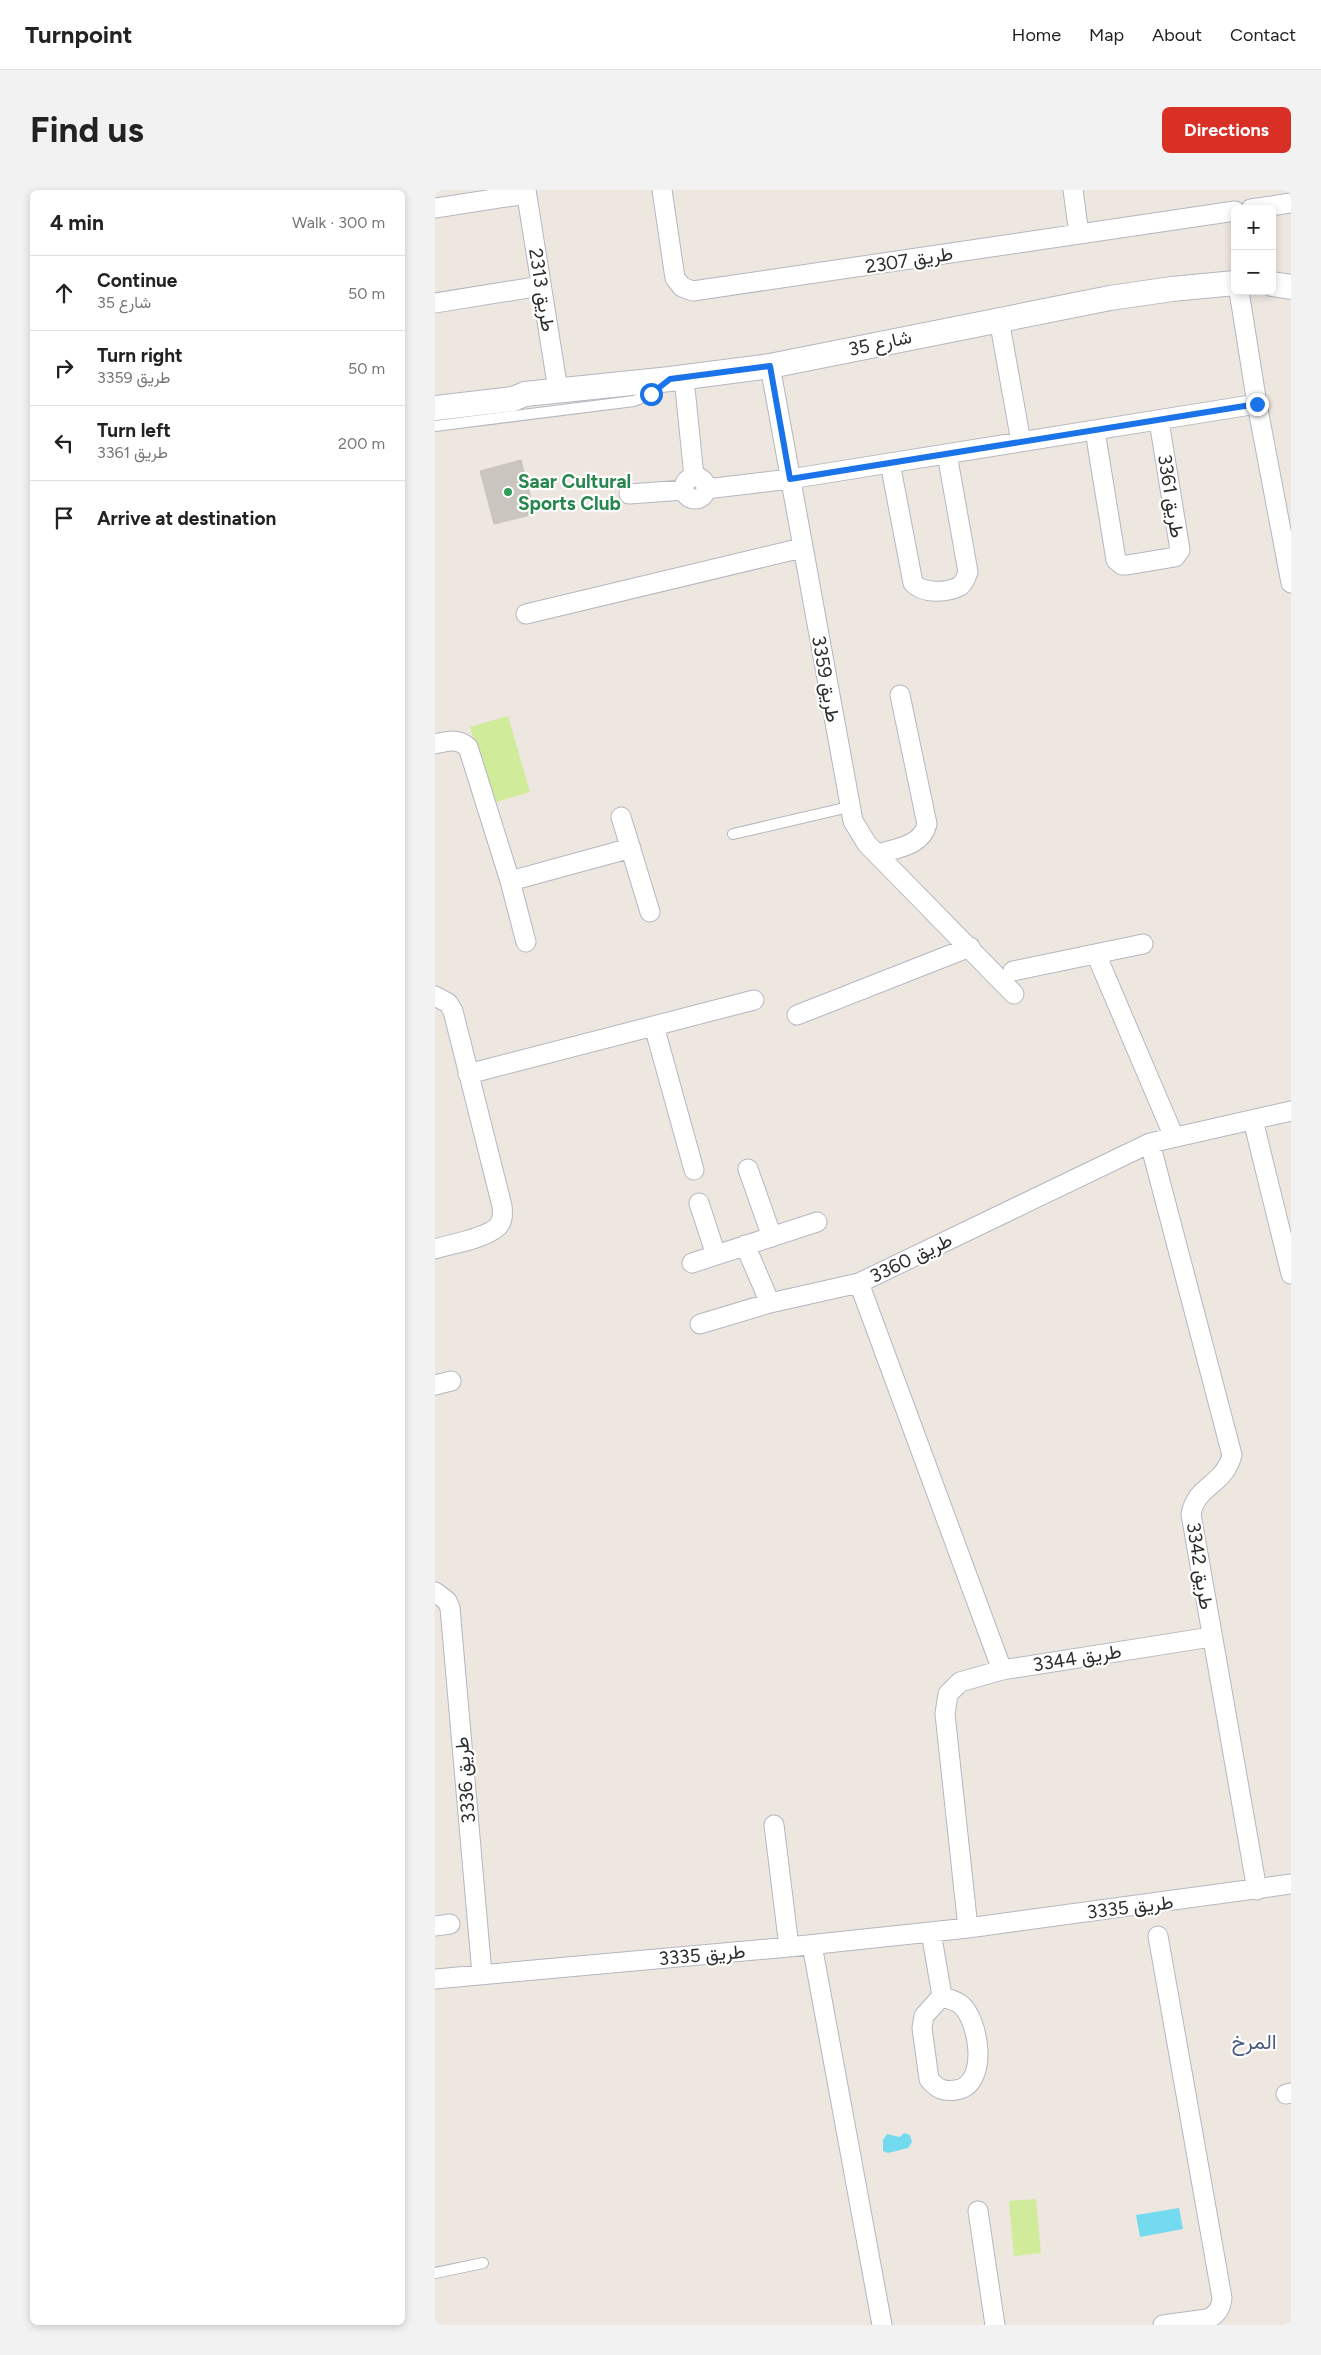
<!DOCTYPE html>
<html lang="en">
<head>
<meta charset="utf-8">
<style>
  :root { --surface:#fff; --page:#f2f2f2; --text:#222; --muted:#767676; --line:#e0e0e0; --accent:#d93025 }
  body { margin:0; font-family:Figtree,Vazirmatn,sans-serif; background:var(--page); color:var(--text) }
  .controls { position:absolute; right:15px; top:15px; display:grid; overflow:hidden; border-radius:8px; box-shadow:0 2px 8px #0003 }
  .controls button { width:45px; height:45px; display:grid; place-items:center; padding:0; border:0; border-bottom:1px solid var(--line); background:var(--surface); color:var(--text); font:25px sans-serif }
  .stop { position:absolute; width:15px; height:15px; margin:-11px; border:4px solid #1a73e8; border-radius:50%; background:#fff }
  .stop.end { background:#1a73e8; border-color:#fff; box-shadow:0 1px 5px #0008 }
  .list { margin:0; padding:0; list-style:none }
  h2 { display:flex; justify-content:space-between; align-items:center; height:65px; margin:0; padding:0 20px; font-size:21px }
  h2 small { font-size:16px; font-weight:400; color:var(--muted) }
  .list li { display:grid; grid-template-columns:32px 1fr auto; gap:15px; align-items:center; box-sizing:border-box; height:75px; padding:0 20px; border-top:1px solid var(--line) }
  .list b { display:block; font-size:19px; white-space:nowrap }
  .list p { margin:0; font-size:16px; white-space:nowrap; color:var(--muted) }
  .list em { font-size:16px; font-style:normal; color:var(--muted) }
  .icon { flex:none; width:28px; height:28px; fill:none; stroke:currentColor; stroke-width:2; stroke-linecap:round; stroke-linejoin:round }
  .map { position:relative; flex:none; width:856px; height:2135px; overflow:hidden; border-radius:8px }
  header { display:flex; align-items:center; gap:30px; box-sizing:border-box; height:70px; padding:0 25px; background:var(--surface); border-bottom:1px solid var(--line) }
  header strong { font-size:24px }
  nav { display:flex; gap:28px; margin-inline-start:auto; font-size:18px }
  .intro { display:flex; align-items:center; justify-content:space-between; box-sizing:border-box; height:120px; padding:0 30px }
  h1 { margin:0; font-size:35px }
  .button { padding:12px 22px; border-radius:8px; background:var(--accent); color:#fff; font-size:18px; font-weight:700 }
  main { display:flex; gap:30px; padding:0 30px }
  aside { flex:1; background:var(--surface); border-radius:8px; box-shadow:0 2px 8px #0003 }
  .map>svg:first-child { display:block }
</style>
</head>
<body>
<header>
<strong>Turnpoint</strong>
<nav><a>Home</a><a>Map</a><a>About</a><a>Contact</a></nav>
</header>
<div class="intro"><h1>Find us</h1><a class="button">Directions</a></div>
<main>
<aside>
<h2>4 min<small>Walk · 300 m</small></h2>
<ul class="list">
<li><svg class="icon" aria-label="ahead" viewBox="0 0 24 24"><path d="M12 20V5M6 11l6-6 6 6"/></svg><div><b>Continue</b><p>شارع 35</p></div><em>50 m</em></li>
<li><svg class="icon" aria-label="right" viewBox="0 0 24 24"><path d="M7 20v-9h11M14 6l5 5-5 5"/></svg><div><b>Turn right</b><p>طريق 3359</p></div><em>50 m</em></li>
<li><svg class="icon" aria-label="left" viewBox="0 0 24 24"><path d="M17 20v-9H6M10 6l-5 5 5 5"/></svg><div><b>Turn left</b><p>طريق 3361</p></div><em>200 m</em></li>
<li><svg class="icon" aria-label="arrive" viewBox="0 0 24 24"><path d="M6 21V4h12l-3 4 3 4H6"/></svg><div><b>Arrive at destination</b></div></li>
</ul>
</aside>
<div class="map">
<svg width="856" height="2135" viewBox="0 0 856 2135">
  <rect width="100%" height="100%" fill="#eee7e0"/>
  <path fill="#d0eb99" d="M73,526l22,76 -37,11 -23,-76z
    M601,2009l5,54 -27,3 -5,-55z"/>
  <path fill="#74daef" d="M469,1943l6,2 2,7 -4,6 -20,5 -5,-2v-11l4,-6 13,3z
    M744,2018l4,21 -43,8 -4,-22z"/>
  <path fill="#cac5be" stroke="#cac2b9" d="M86,270l14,54 -41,10 -14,-53z"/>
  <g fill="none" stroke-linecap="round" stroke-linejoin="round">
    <g stroke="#b3b7c0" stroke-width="12">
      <path id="service" d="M0,236l199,-25 17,-7 12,-9
        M298,644l116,-27
        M0,2083l48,-10"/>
    </g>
    <g stroke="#b3b7c0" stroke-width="21">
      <path id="minor" d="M91,0l32,200
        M227,0l13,88 7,9 11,4 542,-80
        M638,0l6,44
        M0,18l91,-14
        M816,19l40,-6
        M804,101l18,113 34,179
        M0,113l106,-17
        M564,129l22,123
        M335,176l83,455 14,23 147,150
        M249,188l10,99
        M660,241l21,129 6,5h5l48,-8 5,-7 -21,-129
        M455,273l23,120c10,11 34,10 47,3 5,-4 6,-9 8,-14l-21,-118
        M249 298a11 11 0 1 1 22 0a11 11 0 1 1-22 0Z
        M271,299l84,-10 467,-75
        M194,304l55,-4
        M91,424l276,-66
        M0,554c13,-3 22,-6 33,3l42,134 16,61
        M186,627l29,95
        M442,664c20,-6 45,-8 50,-30l-27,-129
        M75,691l121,-33
        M661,764l78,183
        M578,781l130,-27
        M0,806l13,7 5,8 49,195c1,9 1,17 -6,22 -13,11 -45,16 -61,21
        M362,825l173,-68
        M219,836l40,144
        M33,884l286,-74
        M818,930l38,154
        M715,953l82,312c-8,31 -35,29 -41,59l66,376
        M313,979l24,68
        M264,1013l17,52
        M310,1055l25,58
        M257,1073l125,-41
        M424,1093l143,387
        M265,1134l70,-21 89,-20 291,-140 141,-32
        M0,1195l16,-4
        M0,1402l12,9 3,7 32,366
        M339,1635l15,122
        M0,1736l15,-2
        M533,1738l-23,-214 3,-20 12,-12 42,-12 209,-33
        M496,1742l11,64
        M723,1746l64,362c-1,11 -5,17 -15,21l-44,6
        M377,1755l70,380
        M0,1789l354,-32 179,-19 323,-44
        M507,1806c5,3 13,4 18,8 19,14 30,81 -4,86 -12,2 -19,-1 -27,-11l-7,-51 2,-12z
        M851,1904l5,-1
        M543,2021l17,114"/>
    </g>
    <g stroke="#b3b7c0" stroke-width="26">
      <path id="tertiary" d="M837,94l19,3
        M0,218l78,-9 12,-5 145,-15 100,-13 340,-68 62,-9 63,-6"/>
    </g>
    <use href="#service" stroke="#fff" stroke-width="10"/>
    <use href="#minor" stroke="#fff" stroke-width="19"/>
    <use href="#tertiary" stroke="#fff" stroke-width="24"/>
  </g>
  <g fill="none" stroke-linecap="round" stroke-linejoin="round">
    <path stroke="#1a73e8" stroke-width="6" d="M216,204l19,-15 100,-13 20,113 467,-75"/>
  </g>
  <circle fill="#2e9e5b" stroke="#fff" stroke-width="2" cx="73" cy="302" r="5"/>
  <g text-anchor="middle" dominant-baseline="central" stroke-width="4.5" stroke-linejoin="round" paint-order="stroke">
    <g font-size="19" fill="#2d2d2d" stroke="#fff">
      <text transform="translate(474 70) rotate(-9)">طريق 2307</text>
      <text transform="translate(107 100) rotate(81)">طريق 2313</text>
      <text transform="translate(445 153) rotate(-12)">شارع 35</text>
      <text transform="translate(736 306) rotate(81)">طريق 3361</text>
      <text transform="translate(391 489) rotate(80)">طريق 3359</text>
      <text transform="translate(476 1068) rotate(-26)">طريق 3360</text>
      <text transform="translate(765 1376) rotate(81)">طريق 3342</text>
      <text transform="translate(642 1468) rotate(-9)">طريق 3344</text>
      <text transform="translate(30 1590) rotate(-95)">طريق 3336</text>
      <text transform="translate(695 1717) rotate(-7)">طريق 3335</text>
      <text transform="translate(267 1765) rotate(-5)">طريق 3335</text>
    </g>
    <g font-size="19" font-weight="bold" fill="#27864d" stroke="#fff" text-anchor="start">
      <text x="83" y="291">Saar Cultural<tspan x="83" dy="22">Sports Club</tspan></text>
    </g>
    <g font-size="21" fill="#4d5b7e" stroke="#fff">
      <text x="819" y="1851">المرخ</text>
    </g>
  </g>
</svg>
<div class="controls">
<button>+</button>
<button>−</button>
</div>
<div class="stop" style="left:216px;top:204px"></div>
<div class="stop end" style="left:822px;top:214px"></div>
</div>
</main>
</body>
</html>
